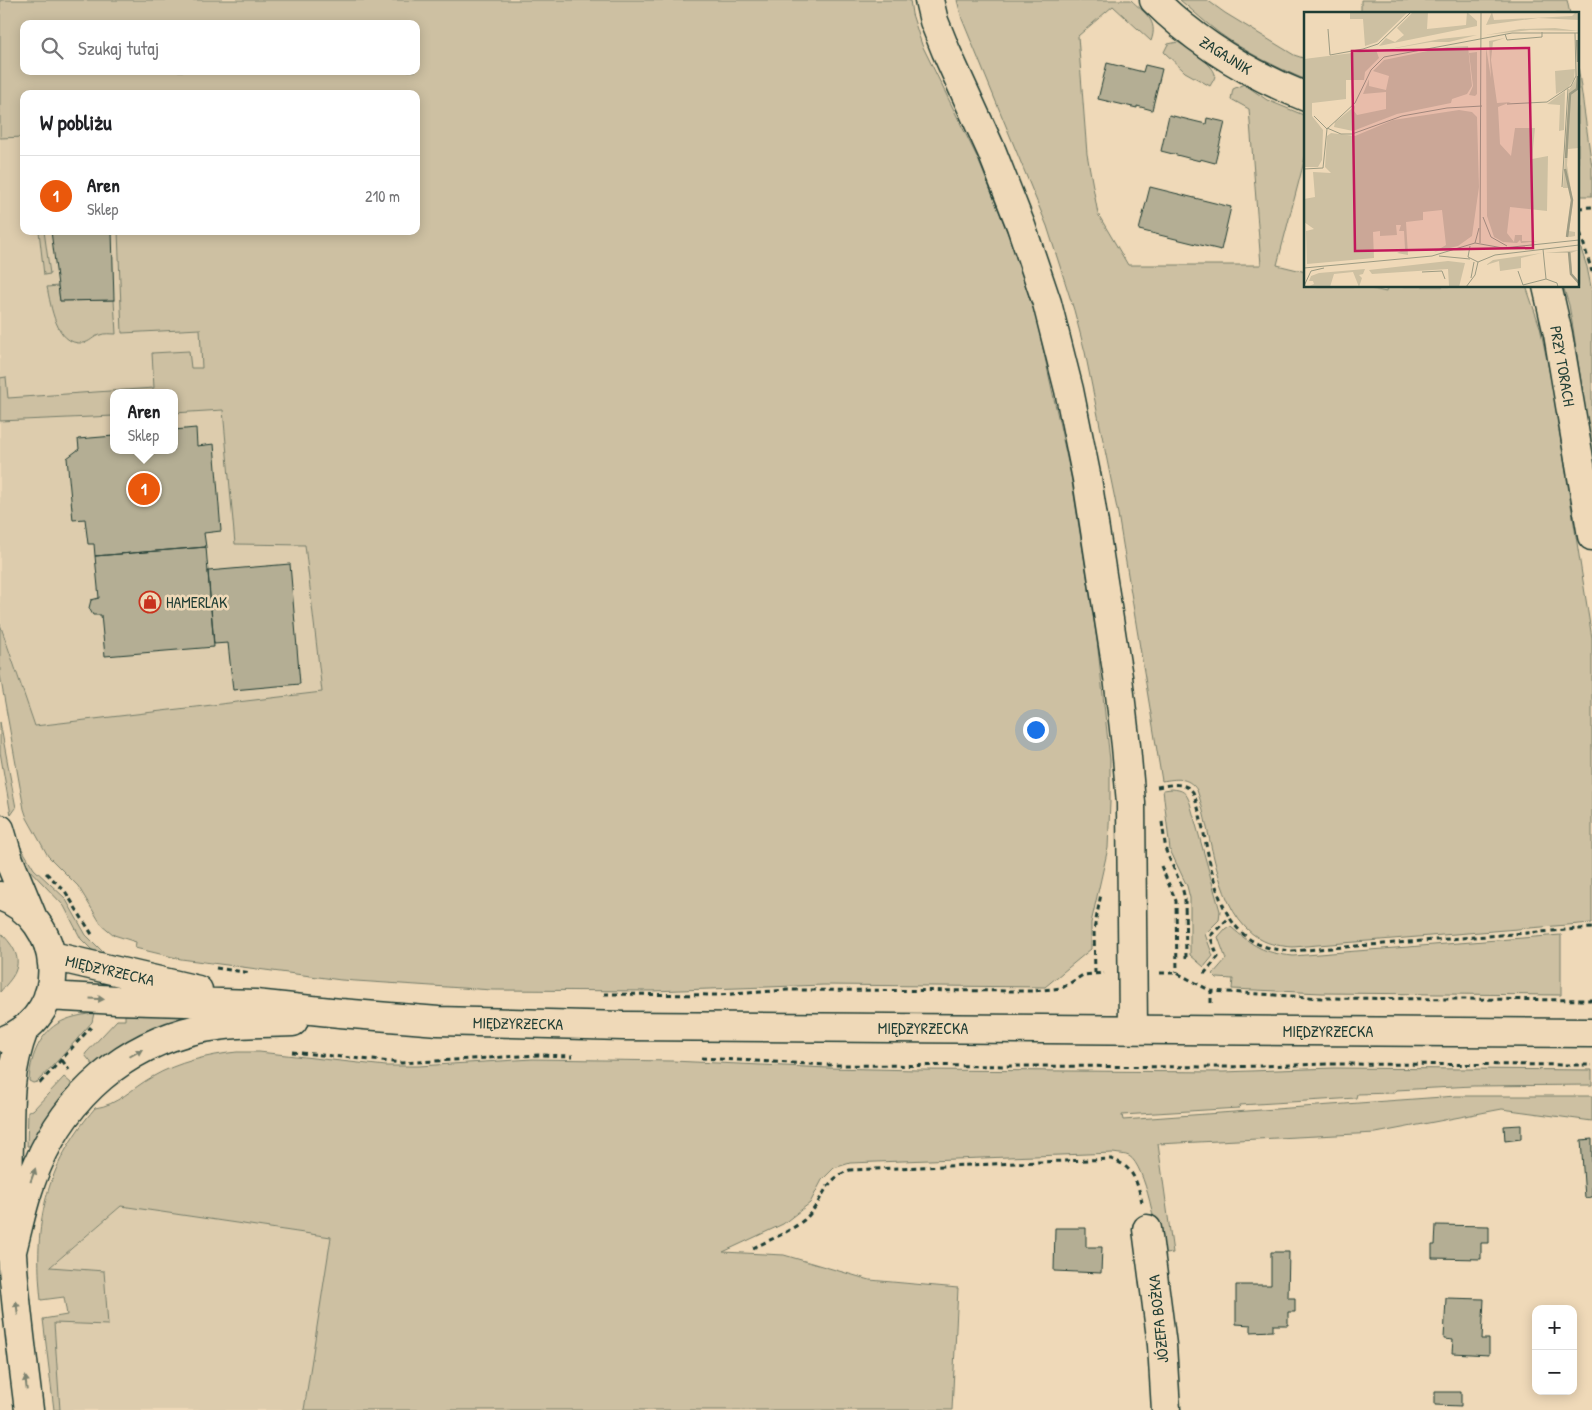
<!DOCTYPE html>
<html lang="pl">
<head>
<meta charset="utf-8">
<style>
  :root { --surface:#fff; --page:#f2f2f2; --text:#202124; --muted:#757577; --line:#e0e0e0; --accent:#ea580c }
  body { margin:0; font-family:"Patrick Hand",sans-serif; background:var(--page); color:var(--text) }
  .controls { position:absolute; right:15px; bottom:15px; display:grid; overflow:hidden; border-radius:10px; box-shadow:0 2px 12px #0003 }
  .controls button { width:45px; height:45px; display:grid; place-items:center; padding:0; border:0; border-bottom:1px solid var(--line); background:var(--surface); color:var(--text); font:25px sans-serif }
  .you { position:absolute; left:1035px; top:729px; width:18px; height:18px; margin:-12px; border:4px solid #fff; border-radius:50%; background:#1a73e8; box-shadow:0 0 0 8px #1a73e833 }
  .badge { display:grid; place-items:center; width:32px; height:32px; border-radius:50%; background:var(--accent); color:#fff; font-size:16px; font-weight:700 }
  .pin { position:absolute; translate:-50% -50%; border:2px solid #fff; box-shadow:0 1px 5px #0006 }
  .popup { position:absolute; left:110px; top:389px; width:68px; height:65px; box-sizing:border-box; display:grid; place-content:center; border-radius:10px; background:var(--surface); filter:drop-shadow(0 1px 4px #0005); font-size:16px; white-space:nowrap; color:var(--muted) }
  .popup b { font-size:19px; color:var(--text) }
  .popup::after { content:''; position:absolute; left:50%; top:100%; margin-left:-10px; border:10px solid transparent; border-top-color:var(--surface) }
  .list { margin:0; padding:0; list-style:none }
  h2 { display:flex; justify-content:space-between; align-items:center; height:65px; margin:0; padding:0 20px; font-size:21px }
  h2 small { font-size:16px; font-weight:400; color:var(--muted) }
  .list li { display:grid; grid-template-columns:32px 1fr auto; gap:15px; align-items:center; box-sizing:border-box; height:80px; padding:0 20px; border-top:1px solid var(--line) }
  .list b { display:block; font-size:19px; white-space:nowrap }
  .list p { margin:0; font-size:16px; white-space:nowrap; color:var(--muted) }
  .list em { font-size:16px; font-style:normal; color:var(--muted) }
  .icon { flex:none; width:28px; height:28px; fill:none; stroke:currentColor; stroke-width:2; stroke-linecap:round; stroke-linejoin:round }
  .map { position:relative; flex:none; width:1592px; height:1410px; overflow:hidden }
  .search { position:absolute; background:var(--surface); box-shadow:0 2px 12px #0003; left:20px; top:20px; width:400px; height:55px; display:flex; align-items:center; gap:12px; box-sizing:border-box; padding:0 18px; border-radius:10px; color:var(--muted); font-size:19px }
  .panel { position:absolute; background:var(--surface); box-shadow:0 2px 12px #0003; left:20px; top:90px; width:400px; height:145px; border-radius:10px }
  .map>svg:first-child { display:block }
</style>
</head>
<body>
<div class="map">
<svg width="1592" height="1410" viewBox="0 0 1592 1410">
  <rect width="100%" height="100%" fill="#efd9b8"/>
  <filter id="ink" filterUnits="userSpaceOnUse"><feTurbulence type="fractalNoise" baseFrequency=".02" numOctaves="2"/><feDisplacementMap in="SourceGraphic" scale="10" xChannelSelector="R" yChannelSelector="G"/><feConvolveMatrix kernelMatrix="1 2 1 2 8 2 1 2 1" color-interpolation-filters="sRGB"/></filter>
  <g filter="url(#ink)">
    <path fill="#ddccad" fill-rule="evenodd" d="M24,137v94h179l9,180 11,-1 13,134 69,1 17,147 -287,34 -34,-102 -1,-21v-465zM114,393h60v57h-60z
      M121,1206l211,31 -28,173h-244l-6,-88 53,3 -3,-54 -54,-3z"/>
    <path fill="#cdc0a2" stroke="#767e6b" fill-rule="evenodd" d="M0,0h910l2,14 10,31 56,114 31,77 27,81 35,159 26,164 13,120v42l-2,46 -17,75v26l-46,38 -221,-2 -172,6 -160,-1 -151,-10 -160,-21 -46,-11 1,-6 -22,-7 -13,-11 -23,-38 -30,-30 -21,-38 -3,-9 -24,-134v-51l35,102 287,-34 -17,-147 -70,-1 -12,-134 -49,3v-20h-60v23l-114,5v-43l6,-1 2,21 146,-10 -2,-35 37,-2 2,17h11l-2,-39 -78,4 -4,-102h298v-137h-392v43l-24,1zM24,24h392v47h-392z
      M957,0h174c13,13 28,20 20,41l-38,-35 -35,30 9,118 11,60 30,51h133l-12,-156 -18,-10 2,-10 11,-5 23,16 39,16v38l-29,111 29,7v14h55l25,6 1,-6h139l14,41 12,57 40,254v285l-299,24c-11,-1 -23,-2 -33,-8 -45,-26 -47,-103 -63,-149 -9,-14 -21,-11 -35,-9l-44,-267 -33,-162 -11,-42 -27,-84 -85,-207z
      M1180,0h27l18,13 69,42 12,4v21c-30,-13 -61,-28 -87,-47 -13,-10 -26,-22 -39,-33z
      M1361,0h206l3,14h-209z
      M1178,42c9,6 36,22 37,33 0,4 -3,7 -5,11l-25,-14 -21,-20 4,-8z
      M1578,66l14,101v29h-14z
      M39,231h5l6,43 -6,1z
      M1578,240l9,27 5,25v164l-19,-128 -4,-23 -6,-19h15z
      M58,286l2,15 54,-1 2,34c-5,0 -12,-1 -16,1 -7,1 -10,8 -18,8 -26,2 -31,-37 -35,-56z
      M0,722l16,86 -5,7 -11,-63z
      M1172,789c11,1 14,3 18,14l30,108 -1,9 -14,14 8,22 -9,11 -14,-12v-57l-3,-12 -17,-36 -7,-60z
      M19,844l15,25 31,29 21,37 17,17 -1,3 -10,-5 -11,-11 -17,-33 -39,-41 -8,-19z
      M1231,927c22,19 32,26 62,29l268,-21v60l-239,-2 -90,-4 1,-10 -16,-1 -4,-4 13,-15 -8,-22 8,-9z
      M0,932c11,11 22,24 15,40 -3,7 -10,14 -15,20z
      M94,1013l-2,9 -29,33 -26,27 -4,1 -4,-2c1,-21 9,-45 28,-57 11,-7 25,-9 37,-11z
      M125,1015h60v4c-33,7 -64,28 -91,47l-9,-11 1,-2 31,-33h8z
      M237,1052h22l127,14h33l114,-7 139,2 156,7 89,2 306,2 111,-4 258,2v15l-119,1 -77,4 -2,3 -37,1 -1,4 -116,7 -1,3 -117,7 1,5 333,-24h136v25l-90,-12 -126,24 -218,11 15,109 -13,2c-3,-21 -14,-89 -31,-99 -4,-2 -11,-2 -16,-3l-263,10 -16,5 -12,12 -12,23 -27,21 -60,28 61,3 86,25 88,8 -6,122h-648l27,-173 -210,-31 -71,61 54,4 4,54 -54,-2 6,87h-6l-11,-91 24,-4 -3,-18 -23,3c-8,-76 4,-133 54,-192 23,-3 37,-20 57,-31 26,-15 56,-22 85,-25z
      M64,1077l7,6v4l-19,23 -22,36h-3l1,-35 5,-1z"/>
    <path fill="#b4ae94" stroke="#1f3d34" d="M1107,63l36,9 2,-7 17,4 -10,41 -15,-4v2l-39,-9z
      M1169,115l37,9 1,-6 18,4 -10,41 -15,-4v2l-39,-10z
      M1150,187l81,20 -10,43 -82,-20z
      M51,231h61l2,69 -54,1z
      M196,428l1,18 17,-2 7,87 -17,2 2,14 -111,9 -1,-12h-6l-3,-25 -12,1 -6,-62 12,-9 -1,-10 36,-3v14h60v-20z
      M206,547l8,100 -109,9 -4,-41h-8l-4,-7 2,-8 8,-2 -4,-42z
      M290,564l10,120 -67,6 -5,-47 -14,1 -6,-73z
      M1521,1125v14l-16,2 -1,-15z
      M1592,1139v58l-7,1 -4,-58z
      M1436,1225l53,1v17h-8v16l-49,-1v-13h3z
      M1055,1228h31v19h16l-1,26 -47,-2z
      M1271,1252h18l-1,46h7v14h-7v13h-15v6l-22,1v-7l-15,-1v-39h35z
      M1446,1298l38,1 -2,40h7v16l-37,-2 1,-13 -9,-1z
      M1435,1392h26v14l-26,-1z"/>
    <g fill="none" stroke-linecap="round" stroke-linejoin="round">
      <g stroke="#1f3d34" stroke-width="31">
        <path id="minor" d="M929,0l5,21 12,30 46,101 29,74 26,77 22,87 18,89 31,198 8,69 5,57 2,226
          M1154,0c44,44 95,74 152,97
          M1547,286l11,48 34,202
          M1147,1229l15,116 4,65"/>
      </g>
      <g stroke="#1f3d34" stroke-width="31">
        <path id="major" d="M0,829l9,31 23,56
          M0,896c64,23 73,115 7,143
          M52,956l146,34
          M48,996l69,4 138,4 85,9 98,8 185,5 969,7
          M24,1030c-15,39 -15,72 -15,112 -3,90 9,179 20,268
          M11,1255c8,-31 14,-62 27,-91 29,-68 87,-119 160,-135 31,-6 63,-6 95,-7"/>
      </g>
      <path stroke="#1f3d34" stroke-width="3" stroke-dasharray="5 4" stroke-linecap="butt" d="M1578,208l14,-1
        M1578,225l14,47
        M1157,787c13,-2 27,-6 36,5 18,47 14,127 65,152 11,5 23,6 34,7l300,-23
        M1162,822l4,29 16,36 3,12 1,59
        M1161,866l15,35 1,72
        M46,873l19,18 28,45
        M216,968l35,5
        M1095,973l-1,-43 7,-36
        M1160,973h17l34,18 112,7 269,2
        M1204,974l14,-17 -8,-21 19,-18
        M604,994l115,1 69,-5 246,1 28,-3 21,-13 21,-2
        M1211,1003v-12
        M292,1052l110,11 137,-8 34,1
        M701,1058l127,7 397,2 104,-3 263,1
        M62,1060l7,10
        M40,1083l51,-56
        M753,1248c17,-8 36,-16 51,-28 20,-18 18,-40 46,-50l261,-11c22,7 26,22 31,43"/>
      <use href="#minor" stroke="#efd9b8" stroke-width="28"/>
      <use href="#major" stroke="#efd9b8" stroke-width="28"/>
    </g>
    <defs><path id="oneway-solid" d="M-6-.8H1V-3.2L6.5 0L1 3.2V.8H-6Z" transform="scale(1.25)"/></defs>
    <g fill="#7d836f">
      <use href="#oneway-solid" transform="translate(97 999) rotate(4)"/>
      <use href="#oneway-solid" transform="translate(136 1053) rotate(-30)"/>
      <use href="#oneway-solid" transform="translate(33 1175) rotate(-70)"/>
      <use href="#oneway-solid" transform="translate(17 1308) rotate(-97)"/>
      <use href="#oneway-solid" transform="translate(26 1383) rotate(-96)"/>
    </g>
  </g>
  <defs>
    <g id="shop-ring" transform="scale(1.125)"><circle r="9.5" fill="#efd9b8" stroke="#c8321e" stroke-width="1.5"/><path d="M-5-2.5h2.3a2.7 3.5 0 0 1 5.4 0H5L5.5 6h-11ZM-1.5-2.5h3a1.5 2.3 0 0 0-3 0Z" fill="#c8321e"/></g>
  </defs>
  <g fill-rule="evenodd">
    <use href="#shop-ring" x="150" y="602"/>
  </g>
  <g text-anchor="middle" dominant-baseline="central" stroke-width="5" stroke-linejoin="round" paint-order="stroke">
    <g font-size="16" fill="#1f3d34" stroke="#efd9b8">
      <text transform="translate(1226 55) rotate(32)">ZAGAJNIK</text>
      <text transform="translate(1563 366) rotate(80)">PRZY TORACH</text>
      <text transform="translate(110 970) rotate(13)">MIĘDZYRZECKA</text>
      <text transform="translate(518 1023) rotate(1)">MIĘDZYRZECKA</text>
      <text x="923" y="1028">MIĘDZYRZECKA</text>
      <text x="1328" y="1031">MIĘDZYRZECKA</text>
      <text transform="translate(1158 1319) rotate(-96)">JÓZEFA BOŻKA</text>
    </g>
    <g font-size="16" fill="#1f3d34" stroke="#efd9b8" text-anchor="start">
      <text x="166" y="602">HAMERLAK</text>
    </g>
  </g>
  <g transform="translate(1304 12)">
    <rect width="275" height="275" fill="#efd9b8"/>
    <path d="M46,0h58l-31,30 -12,4 -2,-27h-13zM109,0h15l-1,17 39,-4 1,-13 10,9v5l-98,20 7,-8 9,4 9,-7 -7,-7zM188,0l2,8 78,-4 3,-3 4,1v6l-41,-2 -52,7zM216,17l35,-1 24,3 -49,-1 -44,5zM173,23l-28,7h-18l-52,9 61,-12zM201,26l-12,4 -2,18 6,43 14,-1 -13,5 2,37 11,12 4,-28h20l-3,31 16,-3 -1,55 -37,-4 -3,26 7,9 1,-7h7v6h16l-17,2 -1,-3 -3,3 -14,-1 -9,-5 -7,-21 -1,-169 5,31 -2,-37zM164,34l4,40 -5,8 -15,5 -1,4 -54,11 -44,17 -19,-4 1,-5 20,-16 -1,5 3,4 29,-6v-17l-23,2 6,-15v7l17,4 3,-14 -16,-5 11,-11 63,-13zM272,34l3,102 -11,1 -1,16 6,37 -4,29 6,1v4l-5,1 -4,-1 5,-34 -1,-14h-7l6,-98 7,-11zM72,38l3,8 -14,14 -1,8h-18v19l-34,4v13l11,14 -1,30 -4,7h-14v-108zM173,40v42l-2,2 -6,-1 4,-9 -4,-33zM271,57l-1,10 -6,9 -12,6 -1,-23zM261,79l-1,39 -5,1 1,-26 -13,-1zM155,98l13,2 5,5 2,70 -7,49 -14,10 -24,6 12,-7 -4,-35 -19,2v8l-17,2 2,33 -11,-2 8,-4 -1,-18h-5l2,-6h-5l1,10 -17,1v-5l-7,1 1,26 -67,6 -1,-33 8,-2 -10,-7v-23l11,-2 -2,-25 18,1 -6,-6 2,-31 4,-3 24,3 38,-16zM275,238l-8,3 1,21 7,10 -9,-11 -1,-20h-24zM238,241l-21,5v10l-21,3 -1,-10 -13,4 7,-5zM144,249l17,2 -6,24 -10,-1 -1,-17 -76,5 -3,-4zM61,257l-2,5 -4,1 3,3 -3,9 -6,-15 -19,2 -4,13h-23l7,-3 -1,-3h-4l2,-5 8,-3z" fill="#cdc0a2"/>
    <path fill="none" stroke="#9d9b83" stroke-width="2.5" d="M273,28l1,22M262,146l4,-64 7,-5 1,-13M261,157l7,31 -5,37M265,240l2,22 8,9"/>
    <path fill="none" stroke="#9c9b83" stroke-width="1" d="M24,17l2,26 33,-6 15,-5 33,-32M201,22l2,6 35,-3v-5M203,92l40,-2 24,-16 5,-10 -1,-43M10,104l13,13M23,116l14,6h11l50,-18 45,-8 35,-2M0,157l19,-1 4,-39 28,-26 16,-33 13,-13 128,-24h67M258,175l6,-98M179,205l8,20 16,9M171,231l4,-15M176,231l1,-231M166,234l-2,11 10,5 17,-7 84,-10M135,244l31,3M0,256l128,-12 43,-13 28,5 76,-8M214,259l5,14 23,-6 -3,-30M118,260l20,-1 3,8M167,266l3,-16M242,267l11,4 1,4M0,274l7,-15 13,-3M162,275l9,-12 3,-13"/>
    <path fill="#c2185b" fill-opacity="0.15" stroke="#c2185b" stroke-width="2.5" d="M225,36l4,200 -178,3 -3,-200z"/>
    <rect width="275" height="275" fill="none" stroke="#1f3d34" stroke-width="2.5"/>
  </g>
</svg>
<div class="controls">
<button>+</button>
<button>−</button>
</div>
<div class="you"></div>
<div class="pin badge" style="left:144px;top:489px">1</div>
<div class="popup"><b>Aren</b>Sklep</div>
<div class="search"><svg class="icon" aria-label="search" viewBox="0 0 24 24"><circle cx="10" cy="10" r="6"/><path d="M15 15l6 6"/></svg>Szukaj tutaj</div>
<section class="panel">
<h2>W pobliżu<small></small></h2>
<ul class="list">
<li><span class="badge">1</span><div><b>Aren</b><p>Sklep</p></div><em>210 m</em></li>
</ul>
</section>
</div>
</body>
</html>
